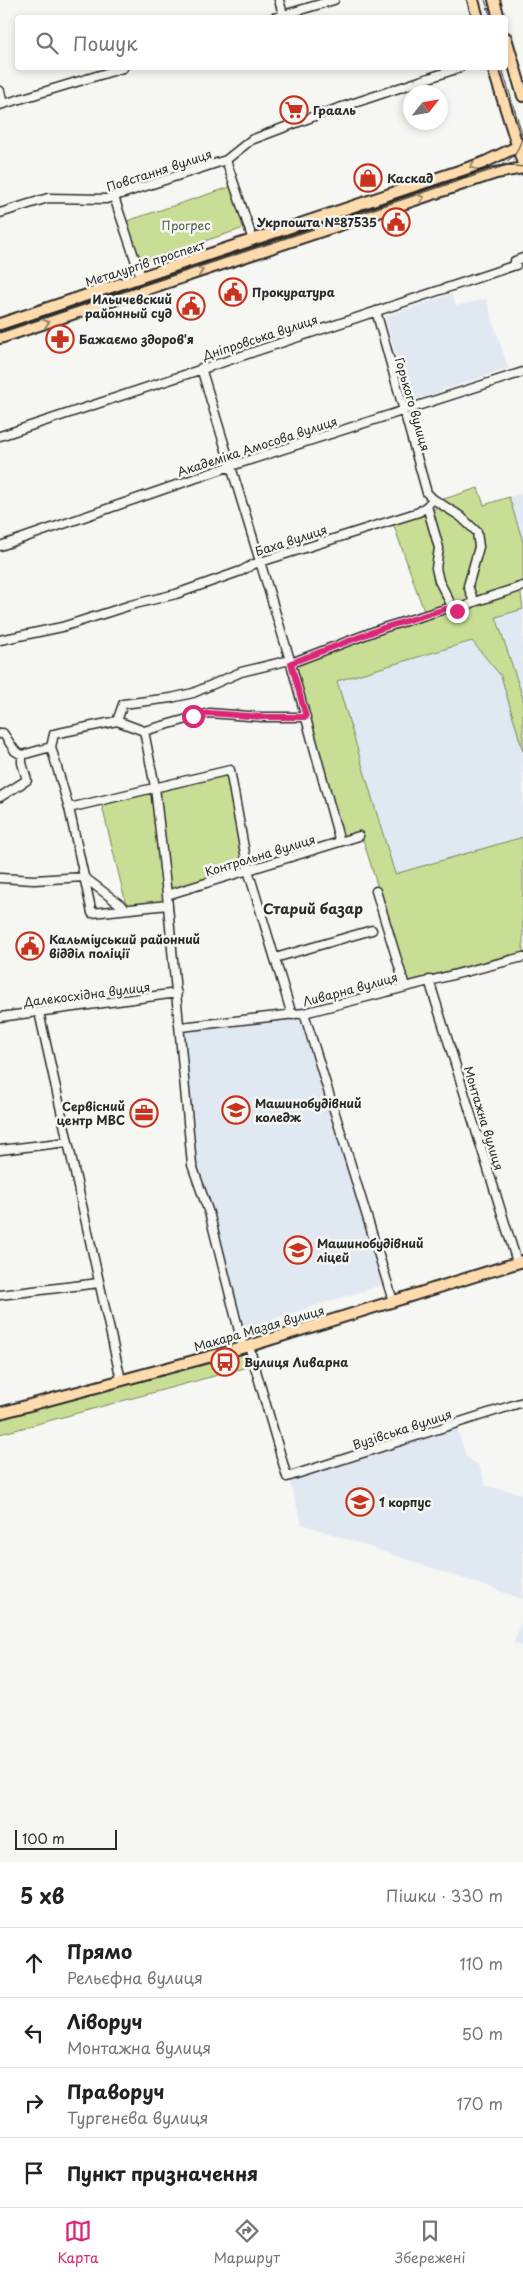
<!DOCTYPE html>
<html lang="uk">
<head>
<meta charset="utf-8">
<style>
  :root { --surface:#fff; --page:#f6f6f6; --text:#202124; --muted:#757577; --line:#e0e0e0; --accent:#db2777 }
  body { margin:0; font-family:"Playpen Sans",sans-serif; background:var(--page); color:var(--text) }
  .compass { position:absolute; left:403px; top:85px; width:45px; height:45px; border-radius:50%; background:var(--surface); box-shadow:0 2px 8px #0003; rotate:59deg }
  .scale { position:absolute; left:15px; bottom:12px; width:102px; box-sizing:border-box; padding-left:5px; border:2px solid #2b2b2b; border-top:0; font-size:14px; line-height:18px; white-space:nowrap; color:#2b2b2b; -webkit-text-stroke:4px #f6f6f2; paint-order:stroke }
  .stop { position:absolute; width:15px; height:15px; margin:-11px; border:4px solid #db2777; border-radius:50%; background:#fff }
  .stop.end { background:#db2777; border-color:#fff; box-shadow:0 1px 5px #0008 }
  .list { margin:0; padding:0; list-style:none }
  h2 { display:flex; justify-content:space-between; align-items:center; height:65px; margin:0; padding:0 20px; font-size:21px }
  h2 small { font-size:16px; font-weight:400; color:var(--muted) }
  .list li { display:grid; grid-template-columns:32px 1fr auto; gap:15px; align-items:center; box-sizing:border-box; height:70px; padding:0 20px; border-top:1px solid var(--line) }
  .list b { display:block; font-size:19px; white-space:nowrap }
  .list p { margin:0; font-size:16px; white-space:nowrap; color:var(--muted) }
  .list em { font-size:16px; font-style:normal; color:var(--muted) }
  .icon { flex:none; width:28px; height:28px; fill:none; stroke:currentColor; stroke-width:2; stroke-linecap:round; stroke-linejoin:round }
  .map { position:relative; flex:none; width:523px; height:1862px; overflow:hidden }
  .search { position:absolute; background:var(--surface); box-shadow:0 2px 8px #0003; left:15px; right:15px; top:15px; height:55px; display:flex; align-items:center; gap:12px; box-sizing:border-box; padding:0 18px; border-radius:5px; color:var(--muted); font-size:19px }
  .sheet { height:345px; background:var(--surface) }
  nav { display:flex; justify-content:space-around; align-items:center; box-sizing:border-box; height:70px; border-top:1px solid var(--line); background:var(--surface); font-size:14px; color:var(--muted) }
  nav a { display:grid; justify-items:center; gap:2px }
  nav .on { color:var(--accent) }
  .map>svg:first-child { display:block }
</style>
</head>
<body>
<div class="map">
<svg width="523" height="1862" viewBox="0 0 523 1862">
  <rect width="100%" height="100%" fill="#f6f6f2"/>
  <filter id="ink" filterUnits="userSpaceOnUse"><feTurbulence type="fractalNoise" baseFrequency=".02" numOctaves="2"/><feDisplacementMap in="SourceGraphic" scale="10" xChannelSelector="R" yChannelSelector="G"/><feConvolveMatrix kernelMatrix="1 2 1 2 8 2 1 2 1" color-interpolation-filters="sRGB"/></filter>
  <g filter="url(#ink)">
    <path fill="#e0e8f2" d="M451,294l5,12 30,-7 22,69 -99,34 -24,-85z
      M523,493v49l-14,-45z
      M523,609v89l-27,-81z
      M472,641l29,35 22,75v86l-128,37 -58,-193z
      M302,1017l83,267 -144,45 -46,-165 -10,-98 -1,-36z
      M457,1428l9,29 13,9 7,20 37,8v105l-221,-75 -12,-42z
      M523,1617v29l-9,-3z"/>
    <path fill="#c8de94" stroke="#7a8460" d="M233,186l14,41 -109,36 -14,-41z
      M478,488l6,17 25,-8 14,45v41l-98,31 -32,-91 42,-14 9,-10z
      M523,589l-2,5 2,15 -27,8 27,81v53l-22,-75 -29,-35 -135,40 58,193 128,-37v117l-116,28 -46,-149 -19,6 -47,-174 88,-33z
      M229,771l17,98 -77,24 -12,-105z
      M154,789l12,114 -39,5 -26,-106z
      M246,1349l5,17 -251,68v-19z"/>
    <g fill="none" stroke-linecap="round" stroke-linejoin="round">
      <g stroke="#2b2b2b" stroke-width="11">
        <path id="minor" d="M279,0l4,14
          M273,18l61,-18
          M0,91l3,13
          M0,105l123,-37
          M226,160l27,80
          M114,197l27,80
          M0,213l48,-15 58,1 120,-39 25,-20 61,-23 147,-49
          M376,311l51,182 6,6
          M201,368l89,292 50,182
          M0,436l516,-171 -1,-4 8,-3
          M427,506l12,42 -3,20 3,13 14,27
          M0,546l231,-80 292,-94
          M0,640l62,-13 69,-22 45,-11 65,-23 13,-7 165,-52 8,-6 6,-7 27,17 17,16 2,15 -11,39 6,16
          M291,663l92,-35 62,-19 8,-1 4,3 17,-9 49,-16
          M117,721l6,-17 48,-6 22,-5 48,-21 49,-12
          M144,731l11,56 12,108 25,270 18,51 33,131
          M0,734l3,-1 12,18 7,4 29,-8
          M0,797l27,-17 -5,-17v-8
          M69,808l161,-38 18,100 44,145
          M84,877l42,32
          M0,878l34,2 50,-3
          M376,891l29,95
          M167,895l192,-59
          M168,905l-76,8 -23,-105 -18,-61 3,-13 63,-13 27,10 65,-18 53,4h44
          M275,958l97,-28
          M429,980l88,282
          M39,1012l82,368
          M304,1013l89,288
          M0,1017l177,-24
          M181,1027l123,-14 219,-56
          M0,1150l68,-8
          M0,1295l99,-12
          M249,1346l38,131 236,-75"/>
      </g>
      <g stroke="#2b2b2b" stroke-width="14">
        <path id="major" d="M473,0l5,18
          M494,0l5,18
          M506,38l17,58
          M493,68l30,96
          M0,324l483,-161 40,-19
          M0,338l496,-165 27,-5
          M0,1413l249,-67 274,-85"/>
      </g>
      <use href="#minor" stroke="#f6f6f2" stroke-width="8"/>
      <use href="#major" stroke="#fedbac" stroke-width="10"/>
      <path stroke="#2b2b2b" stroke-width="1" d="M485,0l6,18
        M502,68l21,69 -8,18 -13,10
        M0,333l501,-166 7,-2 15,2"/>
    </g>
    <defs><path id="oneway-chevron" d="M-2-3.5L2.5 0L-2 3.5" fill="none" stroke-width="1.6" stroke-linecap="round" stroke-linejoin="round" transform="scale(1.25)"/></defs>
    <g stroke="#94836c">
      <use href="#oneway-chevron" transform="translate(473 166) rotate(162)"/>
      <use href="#oneway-chevron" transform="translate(421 198) rotate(-18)"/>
      <use href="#oneway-chevron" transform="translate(200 271) rotate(-18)"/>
      <use href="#oneway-chevron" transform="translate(46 323) rotate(-18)"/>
    </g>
  </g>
  <g fill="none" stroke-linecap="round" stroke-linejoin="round" filter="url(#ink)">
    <path stroke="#db2777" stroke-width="6" d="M193,716l16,-3 53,4h44l-15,-54 92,-35 62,-19 8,-1 4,3"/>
  </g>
  <defs>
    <g id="supermarket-ring" transform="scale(1.4375)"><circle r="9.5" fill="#f6f6f2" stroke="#c8321e" stroke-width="1.5"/><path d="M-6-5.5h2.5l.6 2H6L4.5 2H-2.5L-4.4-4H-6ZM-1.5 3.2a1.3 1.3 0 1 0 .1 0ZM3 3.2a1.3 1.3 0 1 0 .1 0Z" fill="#c8321e"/></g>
    <g id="shop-ring" transform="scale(1.4375)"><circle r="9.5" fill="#f6f6f2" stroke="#c8321e" stroke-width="1.5"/><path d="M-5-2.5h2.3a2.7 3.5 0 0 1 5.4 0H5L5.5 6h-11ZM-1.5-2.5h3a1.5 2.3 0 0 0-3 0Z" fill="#c8321e"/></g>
    <g id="civic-ring" transform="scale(1.4375)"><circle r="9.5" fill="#f6f6f2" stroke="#c8321e" stroke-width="1.5"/><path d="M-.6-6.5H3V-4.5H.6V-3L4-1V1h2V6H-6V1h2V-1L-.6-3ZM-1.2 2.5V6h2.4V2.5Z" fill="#c8321e"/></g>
    <g id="pharmacy-ring" transform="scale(1.4375)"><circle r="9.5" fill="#f6f6f2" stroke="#c8321e" stroke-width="1.5"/><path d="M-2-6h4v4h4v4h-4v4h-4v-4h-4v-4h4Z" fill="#c8321e"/></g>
    <g id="university-ring" transform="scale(1.4375)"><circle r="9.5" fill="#f6f6f2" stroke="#c8321e" stroke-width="1.5"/><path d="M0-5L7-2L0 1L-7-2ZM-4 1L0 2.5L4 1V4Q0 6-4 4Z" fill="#c8321e"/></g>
    <g id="office-ring" transform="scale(1.4375)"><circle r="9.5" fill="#f6f6f2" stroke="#c8321e" stroke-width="1.5"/><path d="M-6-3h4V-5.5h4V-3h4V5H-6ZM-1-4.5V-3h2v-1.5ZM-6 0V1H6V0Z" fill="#c8321e"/></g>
    <g id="bus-ring" transform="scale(1.4375)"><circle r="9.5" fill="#f6f6f2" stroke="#c8321e" stroke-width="1.5"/><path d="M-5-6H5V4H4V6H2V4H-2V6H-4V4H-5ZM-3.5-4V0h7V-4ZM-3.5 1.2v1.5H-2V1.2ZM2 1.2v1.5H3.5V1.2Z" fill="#c8321e"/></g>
  </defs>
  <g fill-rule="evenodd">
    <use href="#supermarket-ring" x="294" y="110"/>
    <use href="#shop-ring" x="368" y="178"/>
    <use href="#civic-ring" x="396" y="222"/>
    <use href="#civic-ring" x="233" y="292"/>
    <use href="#civic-ring" x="191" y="306"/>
    <use href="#pharmacy-ring" x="60" y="339"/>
    <use href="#civic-ring" x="30" y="946"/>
    <use href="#university-ring" x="236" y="1110"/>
    <use href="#office-ring" x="144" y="1113"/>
    <use href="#university-ring" x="298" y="1250"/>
    <use href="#bus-ring" x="225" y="1362"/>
    <use href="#university-ring" x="360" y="1502"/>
  </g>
  <g text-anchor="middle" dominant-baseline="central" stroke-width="5" stroke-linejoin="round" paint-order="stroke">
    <g font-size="12" font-weight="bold" fill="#2b2b2b" stroke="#f6f6f2" text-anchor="start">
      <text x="313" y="110">Грааль</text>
      <text x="387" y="178">Каскад</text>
      <text x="377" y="222" text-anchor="end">Укрпошта №87535</text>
      <text x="252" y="292">Прокуратура</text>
      <text x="172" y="299" text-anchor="end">Ильичевский<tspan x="172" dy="14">районный суд</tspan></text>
      <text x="79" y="339">Бажаємо здоров'я</text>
      <text x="49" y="939">Кальміуський районний<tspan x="49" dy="14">відділ поліції</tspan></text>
      <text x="255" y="1103">Машинобудівний<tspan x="255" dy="14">коледж</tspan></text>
      <text x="125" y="1106" text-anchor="end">Сервісний<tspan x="125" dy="14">центр МВС</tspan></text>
      <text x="317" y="1243">Машинобудівний<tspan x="317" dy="14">ліцей</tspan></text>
      <text x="244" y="1362">Вулиця Ливарна</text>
      <text x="379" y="1502">1 корпус</text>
    </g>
    <g font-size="12" fill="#2b2b2b" stroke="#f6f6f2">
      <text transform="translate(159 170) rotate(-18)">Повстання вулиця</text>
      <text transform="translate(145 263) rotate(-18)">Металургів проспект</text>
      <text transform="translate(260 337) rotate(-18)">Дніпровська вулиця</text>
      <text transform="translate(413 404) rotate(74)">Горького вулиця</text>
      <text transform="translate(257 446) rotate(-18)">Академіка Амосова вулиця</text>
      <text transform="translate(291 540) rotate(-18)">Баха вулиця</text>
      <text transform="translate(260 855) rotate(-17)">Контрольна вулиця</text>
      <text transform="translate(350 989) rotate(-15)">Ливарна вулиця</text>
      <text transform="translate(87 994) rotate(-7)">Далекосхідна вулиця</text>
      <text transform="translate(484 1118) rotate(73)">Монтажна вулиця</text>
      <text transform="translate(259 1328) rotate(-16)">Макара Мазая вулиця</text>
      <text transform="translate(402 1429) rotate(-18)">Вузівська вулиця</text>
    </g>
    <g font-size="12" fill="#525845" stroke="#f6f6f2">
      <text x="186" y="225">Прогрес</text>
    </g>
    <g font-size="14" font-weight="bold" fill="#2b2b2b" stroke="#f6f6f2">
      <text x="313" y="908">Старий базар</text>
    </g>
  </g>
</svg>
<svg class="compass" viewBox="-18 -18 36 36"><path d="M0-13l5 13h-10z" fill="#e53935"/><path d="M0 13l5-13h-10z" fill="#757577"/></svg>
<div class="scale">100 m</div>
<div class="stop" style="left:193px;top:716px"></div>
<div class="stop end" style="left:457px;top:611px"></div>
<div class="search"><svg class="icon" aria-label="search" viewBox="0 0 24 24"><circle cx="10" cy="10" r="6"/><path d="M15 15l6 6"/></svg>Пошук</div>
</div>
<section class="sheet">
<h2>5 хв<small>Пішки · 330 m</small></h2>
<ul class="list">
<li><svg class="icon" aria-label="ahead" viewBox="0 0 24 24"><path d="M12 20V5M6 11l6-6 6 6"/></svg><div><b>Прямо</b><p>Рельєфна вулиця</p></div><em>110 m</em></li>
<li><svg class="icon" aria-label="left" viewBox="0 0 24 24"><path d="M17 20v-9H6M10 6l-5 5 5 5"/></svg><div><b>Ліворуч</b><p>Монтажна вулиця</p></div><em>50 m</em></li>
<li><svg class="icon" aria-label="right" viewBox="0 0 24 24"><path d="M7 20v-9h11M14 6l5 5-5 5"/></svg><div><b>Праворуч</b><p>Тургенєва вулиця</p></div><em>170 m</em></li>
<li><svg class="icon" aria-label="arrive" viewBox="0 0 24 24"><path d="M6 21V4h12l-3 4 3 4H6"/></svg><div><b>Пункт призначення</b></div></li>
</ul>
</section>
<nav>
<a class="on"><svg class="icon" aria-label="map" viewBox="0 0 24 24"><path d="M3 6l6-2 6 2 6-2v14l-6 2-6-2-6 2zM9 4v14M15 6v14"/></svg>Карта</a>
<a><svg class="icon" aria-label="directions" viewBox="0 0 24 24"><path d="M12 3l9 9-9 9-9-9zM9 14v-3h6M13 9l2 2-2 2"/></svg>Маршрут</a>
<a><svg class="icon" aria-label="saved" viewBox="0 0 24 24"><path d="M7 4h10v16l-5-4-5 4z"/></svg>Збережені</a>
</nav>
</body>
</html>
